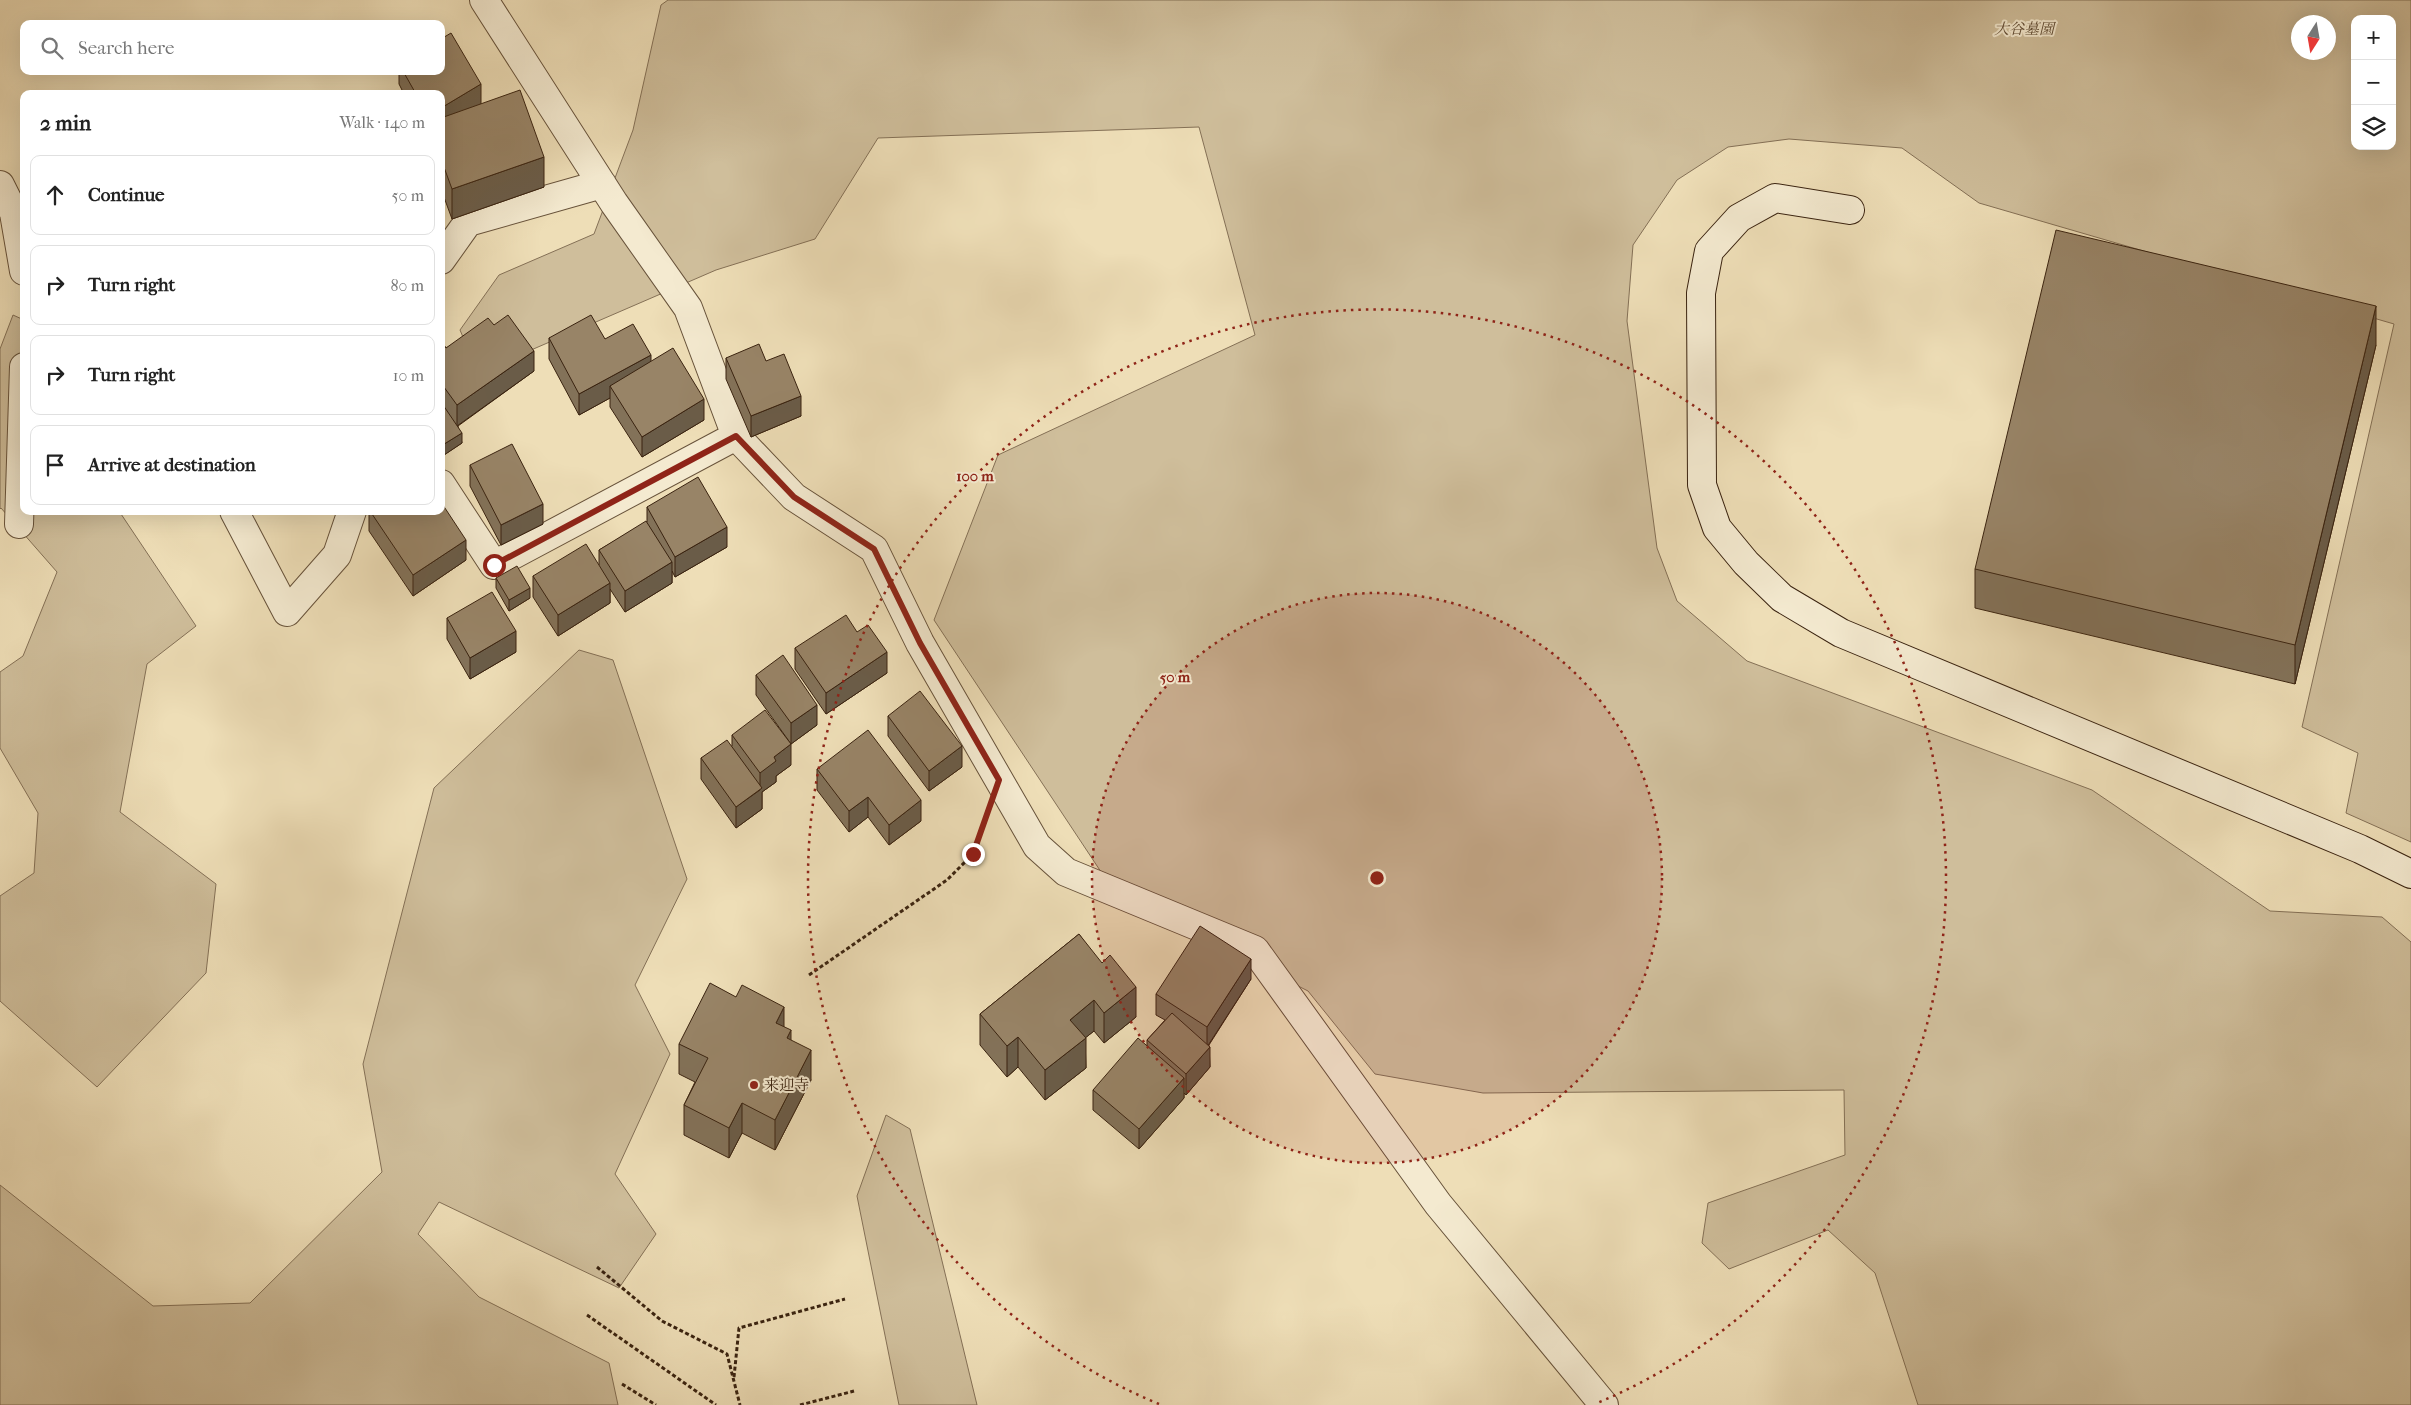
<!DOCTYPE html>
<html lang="en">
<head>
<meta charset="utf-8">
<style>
  :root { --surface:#fff; --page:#f2f2f2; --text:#222; --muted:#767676; --line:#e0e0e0 }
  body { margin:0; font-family:"IM FELL French Canon","Noto Serif JP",serif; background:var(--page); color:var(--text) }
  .controls { position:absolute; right:15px; top:15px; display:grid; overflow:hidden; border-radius:10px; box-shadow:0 5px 20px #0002 }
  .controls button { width:45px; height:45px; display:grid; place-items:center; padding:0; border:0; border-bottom:1px solid var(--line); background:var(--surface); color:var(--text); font:25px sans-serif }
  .compass { position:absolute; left:2291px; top:15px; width:45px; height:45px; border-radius:50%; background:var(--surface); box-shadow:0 5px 20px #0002; rotate:191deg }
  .stop { position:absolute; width:15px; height:15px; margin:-11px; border:4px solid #8f2418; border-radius:50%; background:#fff }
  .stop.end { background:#8f2418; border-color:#fff; box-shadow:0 1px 5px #0008 }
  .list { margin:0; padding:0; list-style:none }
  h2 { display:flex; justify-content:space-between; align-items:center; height:65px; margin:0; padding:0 20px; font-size:21px }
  h2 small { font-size:16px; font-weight:400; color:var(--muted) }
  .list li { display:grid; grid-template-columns:32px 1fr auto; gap:15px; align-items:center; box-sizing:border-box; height:80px; margin:0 10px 10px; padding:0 10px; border:1px solid var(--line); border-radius:10px }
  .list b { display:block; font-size:19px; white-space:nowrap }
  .list em { font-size:16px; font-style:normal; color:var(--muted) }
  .icon { flex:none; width:28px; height:28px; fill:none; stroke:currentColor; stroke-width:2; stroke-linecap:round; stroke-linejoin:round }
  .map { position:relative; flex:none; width:2411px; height:1405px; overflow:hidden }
  .search { position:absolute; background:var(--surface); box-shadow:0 5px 20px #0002; left:20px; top:20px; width:425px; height:55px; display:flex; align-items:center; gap:12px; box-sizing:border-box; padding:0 18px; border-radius:10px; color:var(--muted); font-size:19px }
  .panel { position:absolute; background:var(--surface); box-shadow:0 5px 20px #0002; left:20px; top:90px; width:425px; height:425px; border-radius:10px }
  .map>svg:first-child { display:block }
</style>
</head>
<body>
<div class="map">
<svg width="2411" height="1405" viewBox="0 0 2411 1405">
  <rect width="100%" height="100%" fill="#eedeb7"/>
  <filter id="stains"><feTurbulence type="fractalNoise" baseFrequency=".004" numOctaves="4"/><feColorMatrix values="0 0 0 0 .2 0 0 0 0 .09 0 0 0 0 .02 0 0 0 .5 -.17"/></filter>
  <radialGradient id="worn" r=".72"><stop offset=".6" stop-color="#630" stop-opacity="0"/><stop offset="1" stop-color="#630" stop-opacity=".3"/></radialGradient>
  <path fill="#cfbe9b" stroke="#847056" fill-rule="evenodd" d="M668,0h1743v842l-65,-29 12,-60 -56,-26 92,-403 -415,-121 -77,-55 -113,-9 -61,8 -51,33 -44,65 -6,76 30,227 20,53 70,60 345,129 178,121 112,6 29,25v463h-493l-43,-132 -47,-43 -99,39 -27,-26 6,-40 137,-48 -1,-65 -361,3 -108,-19 -67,-83 -193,-98 -181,-273 64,-165 257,-120 -56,-208 -321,11 -63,101 -99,31 -238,103 -18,-43 39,-55 95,-41 39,-104 28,-125zM2355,19h37v127h-37zM2298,22h30v30h-30z
    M13,315l11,5v191h95l77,115 -49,38 -27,148 96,72 -10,89 -109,114 -97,-86v-105l34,-23 4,-60 -38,-65v-76l23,-16 34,-84 -56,-64 -1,1v-160z
    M579,650l34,10 74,219 -52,106 35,69 -55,120 41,60 -37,54 -180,-86 -21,32 61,63 130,66 9,42h-618v-220l153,121 97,-3 132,-131 -19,-108 71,-276z
    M886,1115l24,14 67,276h-78l-42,-209z"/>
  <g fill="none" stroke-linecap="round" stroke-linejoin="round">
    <g stroke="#67523a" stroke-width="30">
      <path id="street" d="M0,185l14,28 10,58
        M441,260l27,-38 134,-38
        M736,436l58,61 80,52 46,94 117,203 29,26 189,78 183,254 166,201
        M441,484l53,81 242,-129 -48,-128 -74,-105 -130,-203
        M234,511l53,101 50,-57 15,-44
        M19,524l5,-157"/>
    </g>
    <g stroke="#3a2310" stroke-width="30">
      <path id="secondary" d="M1850,210l-75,-12 -36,20 -30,33 -8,42 1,192 15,43 29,35 36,35 59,35 519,216 51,25"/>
    </g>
    <path stroke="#3a2310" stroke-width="3" stroke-dasharray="4 2.5" stroke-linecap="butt" d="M809,975l138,-95 26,-26 11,-31
      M597,1267l65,54 65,33 13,51
      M587,1315l129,90
      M734,1377l5,-49 106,-29
      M622,1384l34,21
      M800,1405l54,-14"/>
    <use href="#street" stroke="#f4ead0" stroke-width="28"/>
    <use href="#secondary" stroke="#f4ead0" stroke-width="28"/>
  </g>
  <path fill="#837259" stroke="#3a2310" d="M399,71h4l78,33 63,83 -92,32 -11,-30v-95h-37l-5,-10z
    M494,325l40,46 -76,55 4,17 -21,14v-116l5,7z
    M549,338l56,1 46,23 53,58 -62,37 -32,-50v-9l-31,17 -30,-56z
    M2376,345l-81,339 -320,-76v-39z
    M726,358l40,3 35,55 -50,21 -25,-58z
    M470,465l73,59 -42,21 -31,-59z
    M647,507l80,40 -52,30 -3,-6v12l-47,29 -15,-23v14l-52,33 -25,-39v-21l66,-11v-15l48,-28z
    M369,511l97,49 -53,36 -44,-65z
    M496,578l34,20 -21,13 -13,-23z
    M447,618l69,34 -46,27 -23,-40z
    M857,632l30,41 -61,41 -31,-45v-21z
    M756,675l61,50 -26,19 -35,-49z
    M888,716l74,51 -33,24 -41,-55z
    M732,735l59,30 -15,11v6l-14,10v17l-26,19 -35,-49v-21l31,-12z
    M817,769l104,52 -32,24 -21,-28 -19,15 -32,-42z
    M1079,934l57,83 -32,26 -10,-12 -9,7 1,30 -41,32 -27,-33 -11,10 -27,-32v-31z
    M1251,979l-42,66 1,22 -24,28 -2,-2v5l-45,51 -46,-39v-20l54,-44v-6l18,-20 -9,-5v-21z
    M784,1027l27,53 -36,70 -33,-17 -13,25 -45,-23v-30l11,-23 -16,-8v-30z"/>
  <path fill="#6a5c48" stroke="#3a2310" d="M481,84v21l-40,23v-20z
    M544,157v30l-92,32v-30z
    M2376,306v39l-81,339v-39z
    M534,351v20l-77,55v-21z
    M651,355v21l-41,10v12l-31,17v-21z
    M801,396v20l-50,21v-21z
    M704,399v21l-62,37v-20z
    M462,433v10l-21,14v-11z
    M543,504v20l-42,21v-20z
    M727,527v20l-52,30v-20z
    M466,540v20l-53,36v-21z
    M672,562v21l-47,29v-21z
    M610,583v20l-52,33v-21z
    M530,588v10l-21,13v-11z
    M516,631v21l-46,27v-21z
    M887,652v21l-61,41v-21z
    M817,705v20l-26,19v-21z
    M791,744v21l-15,11v6l-14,10v17l-26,19v-21l24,-17v-17l14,-16z
    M962,746v21l-33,24v-20z
    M868,797v20l-19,15v-21z
    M921,800v21l-32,24v-20z
    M1251,959v20l-44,68v-20z
    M1136,987v30l-32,26v-30z
    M1094,1000v31l-24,19v-30z
    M784,1007v30l-8,-14z
    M791,1030v30l-4,-22z
    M1018,1037v30l-11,10v-31z
    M1086,1038v30l-41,32v-30z
    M1210,1047v20l-24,28v-21z
    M811,1050v30l-36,70v-30z
    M1184,1078v20l-45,51v-20z
    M742,1103v30l-13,25v-30z"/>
  <path fill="#988467" stroke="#3a2310" d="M451,33l30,51 -40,24v-14h-25l-13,-23h38v-32z
    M520,90l24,67 -92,32 -11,-30v-41z
    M2056,230l320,76 -81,339 -320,-76z
    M508,315l26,36 -77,54 -16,-22v-42l5,7 42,-30 6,7z
    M591,315l14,24 28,-15 18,31 -72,39 -30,-56z
    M759,344l7,17 18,-7 17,42 -50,20 -25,-58z
    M673,348l31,51 -62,38 -32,-51z
    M441,402l21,31 -21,13z
    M512,444l31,60 -42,21 -31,-60z
    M698,477l29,50 -52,30 -28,-50z
    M441,502l25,38 -53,35 -43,-64h71z
    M646,521l26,41 -47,29 -26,-41z
    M586,544l24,39 -52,32 -25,-39z
    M517,566l13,22 -21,12 -13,-22z
    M492,592l24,39 -46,27 -23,-40z
    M846,615l11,17 11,-7 19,27 -61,41 -31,-45z
    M783,655l34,50 -26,18 -35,-48z
    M920,691l42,55 -33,25 -41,-55z
    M765,710l26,34 -17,13 2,4 -16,12 -28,-38z
    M868,730l53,70 -32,25 -21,-28 -19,14 -32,-42z
    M727,740l35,48 -26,19 -35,-49z
    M1200,926l51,33 -44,68 -51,-33z
    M1079,934l23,29 8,-8 26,32 -32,26 -10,-13 -24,20 16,18 -41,32 -27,-33 -11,9 -27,-32z
    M710,983l26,14 6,-12 42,22 -8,16 15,7 -4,8 24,12 -36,70 -33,-17 -13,25 -45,-23 24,-47 -29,-14z
    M1172,1013l38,34 -24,27 -39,-34z
    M1138,1038l46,40 -45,51 -46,-39z"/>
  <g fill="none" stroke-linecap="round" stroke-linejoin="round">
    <path stroke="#8f2418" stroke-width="6" d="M494,565l242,-129 58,61 80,52 46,94 79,137 -26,74"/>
  </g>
  <circle cx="1377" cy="878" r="285" fill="#8f2418" fill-opacity=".12"/>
  <g fill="none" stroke="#8f2418" stroke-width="2.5" stroke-dasharray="2.5 5">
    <circle cx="1377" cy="878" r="285"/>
    <path d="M1159 1404A569 569 0 1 1 1595 1404"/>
  </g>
  <circle fill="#8f2418" stroke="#f4ead0" stroke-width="2" cx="754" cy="1085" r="5"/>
  <g text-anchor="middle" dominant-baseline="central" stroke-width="4" stroke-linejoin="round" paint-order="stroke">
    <g font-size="15" font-style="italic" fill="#5f4a33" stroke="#f4ead0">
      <text x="2024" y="29">大谷墓園</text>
    </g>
    <g font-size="15" fill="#3a2310" stroke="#f4ead0" text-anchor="start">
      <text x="764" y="1085">来迎寺</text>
    </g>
  </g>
  <circle cx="1377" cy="878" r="8" fill="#8f2418" stroke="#f4ead0" stroke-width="2.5"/>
  <g font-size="15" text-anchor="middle" font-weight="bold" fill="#8f2418" stroke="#f4ead0" stroke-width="4" stroke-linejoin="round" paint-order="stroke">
    <text x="975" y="481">100 m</text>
    <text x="1175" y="682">50 m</text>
  </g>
  <rect width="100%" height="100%" filter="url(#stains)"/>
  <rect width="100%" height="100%" fill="url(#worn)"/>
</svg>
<div class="controls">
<button>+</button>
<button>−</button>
<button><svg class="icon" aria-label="layers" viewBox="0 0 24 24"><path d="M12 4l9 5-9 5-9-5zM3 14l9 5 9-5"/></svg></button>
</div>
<svg class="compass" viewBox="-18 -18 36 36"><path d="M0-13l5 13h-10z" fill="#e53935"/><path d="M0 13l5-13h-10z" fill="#767676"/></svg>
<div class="stop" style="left:494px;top:565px"></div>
<div class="stop end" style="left:973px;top:854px"></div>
<div class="search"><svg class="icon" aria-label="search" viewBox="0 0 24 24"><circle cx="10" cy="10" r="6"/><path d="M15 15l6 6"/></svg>Search here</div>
<section class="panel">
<h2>2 min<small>Walk · 140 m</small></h2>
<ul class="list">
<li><svg class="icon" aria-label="ahead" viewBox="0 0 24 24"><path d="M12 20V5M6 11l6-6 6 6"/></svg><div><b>Continue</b></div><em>50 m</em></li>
<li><svg class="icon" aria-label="right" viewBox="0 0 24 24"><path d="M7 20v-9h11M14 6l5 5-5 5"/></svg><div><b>Turn right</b></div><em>80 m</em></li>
<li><svg class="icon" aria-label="right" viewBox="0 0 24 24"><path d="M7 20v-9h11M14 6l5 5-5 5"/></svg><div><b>Turn right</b></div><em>10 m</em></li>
<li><svg class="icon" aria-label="arrive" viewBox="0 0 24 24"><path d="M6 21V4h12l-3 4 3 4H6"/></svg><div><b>Arrive at destination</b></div></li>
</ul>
</section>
</div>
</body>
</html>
